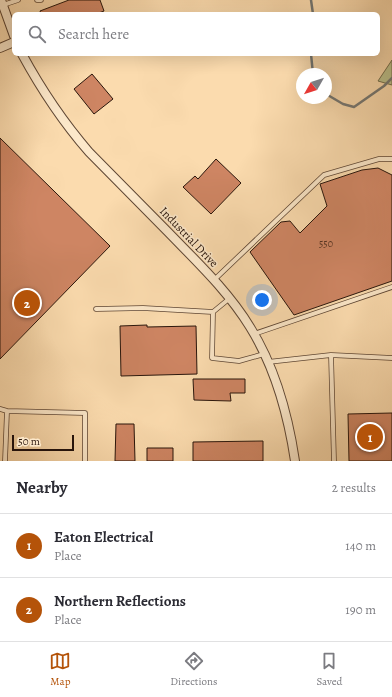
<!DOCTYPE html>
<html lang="en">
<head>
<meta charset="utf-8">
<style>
  :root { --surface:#fff; --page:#f2f2f3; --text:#2b2b33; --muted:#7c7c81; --line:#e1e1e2; --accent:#b45309 }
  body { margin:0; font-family:Alegreya,serif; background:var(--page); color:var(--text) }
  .compass { position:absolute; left:296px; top:68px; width:36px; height:36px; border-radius:50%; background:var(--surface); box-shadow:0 4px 16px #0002; rotate:231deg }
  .scale { position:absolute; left:12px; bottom:10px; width:62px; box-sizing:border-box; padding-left:4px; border:2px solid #29150b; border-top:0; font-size:11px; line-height:14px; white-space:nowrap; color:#29150b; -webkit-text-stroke:3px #fce8ca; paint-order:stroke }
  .you { position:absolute; left:262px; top:300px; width:14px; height:14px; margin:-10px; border:3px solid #fff; border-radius:50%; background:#1a73e8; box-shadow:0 0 0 6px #1a73e833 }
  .badge { display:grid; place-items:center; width:26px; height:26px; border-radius:50%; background:var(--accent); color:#fff; font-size:13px; font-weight:700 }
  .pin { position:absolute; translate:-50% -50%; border:2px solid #fff; box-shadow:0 1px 4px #0006 }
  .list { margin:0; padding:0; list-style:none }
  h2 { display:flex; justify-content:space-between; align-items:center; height:52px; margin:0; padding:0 16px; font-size:17px }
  h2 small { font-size:13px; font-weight:400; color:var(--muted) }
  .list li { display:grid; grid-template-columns:26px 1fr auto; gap:12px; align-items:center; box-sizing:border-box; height:64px; padding:0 16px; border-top:1px solid var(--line) }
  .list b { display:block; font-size:15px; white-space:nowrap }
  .list p { margin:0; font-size:13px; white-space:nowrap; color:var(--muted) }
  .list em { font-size:13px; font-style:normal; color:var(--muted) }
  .icon { flex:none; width:22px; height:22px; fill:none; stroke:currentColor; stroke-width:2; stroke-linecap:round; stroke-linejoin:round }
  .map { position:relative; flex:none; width:392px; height:461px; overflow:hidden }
  .search { position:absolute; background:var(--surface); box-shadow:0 4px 16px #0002; left:12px; right:12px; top:12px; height:44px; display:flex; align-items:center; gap:10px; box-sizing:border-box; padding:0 14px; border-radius:6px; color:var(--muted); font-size:15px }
  .sheet { height:180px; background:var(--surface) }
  nav { display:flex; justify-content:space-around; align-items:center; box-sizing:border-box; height:56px; border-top:1px solid var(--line); background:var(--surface); font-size:11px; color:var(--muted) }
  nav a { display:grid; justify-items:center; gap:2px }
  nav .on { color:var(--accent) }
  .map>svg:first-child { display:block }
</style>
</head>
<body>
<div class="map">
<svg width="392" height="461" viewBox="0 0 392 461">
  <rect width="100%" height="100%" fill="#fbdbae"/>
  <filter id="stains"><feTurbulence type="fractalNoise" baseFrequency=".005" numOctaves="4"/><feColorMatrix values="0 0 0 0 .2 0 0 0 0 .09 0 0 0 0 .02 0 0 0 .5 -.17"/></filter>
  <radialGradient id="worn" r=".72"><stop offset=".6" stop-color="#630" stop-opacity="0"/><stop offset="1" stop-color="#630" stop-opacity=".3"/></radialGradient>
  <path fill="#bbc18d" stroke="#726b4c" d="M392,60v25l-14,-4z"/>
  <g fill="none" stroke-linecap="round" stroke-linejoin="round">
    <path stroke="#747773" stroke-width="2.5" d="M311,0l2,14
      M311,54l2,20
      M326,94l17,10 11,3 30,-21 8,-8"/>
  </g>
  <path fill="#ce8563" stroke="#29150b" d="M69,0h31l4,11 -8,3h-55l-1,-3z
    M92,74l21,25 -19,15 -20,-25z
    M0,138l110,108 -110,113z
    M216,159l25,24 -30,31 -28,-27 12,-11 3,3z
    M378,168l14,7v106l-98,34 -44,-63 31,-30 9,-1 10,12 27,-27 -7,-22 42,-14z
    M147,325v2l49,-1 1,48 -76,2 -1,-50z
    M193,379h52v14h-15l1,8 -37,-1z
    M392,413v48h-43l-1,-47z
    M116,424h18l1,37h-20z
    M263,441v20h-70v-19z
    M147,448h26v13h-26z"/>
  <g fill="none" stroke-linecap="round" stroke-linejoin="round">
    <g stroke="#5e4634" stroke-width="5.5">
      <path id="service" d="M37,0h4
        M3,5l15,-5
        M214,280l110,-105 55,-16h13
        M96,309l47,-1 70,4 17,-14
        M213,312l-1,46 27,3 25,-7
        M254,334l138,-47
        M331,355l3,106
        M268,362l63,-7 61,3
        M0,409l7,2 78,2v48
        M5,461l2,-50"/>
    </g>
    <g stroke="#5e4634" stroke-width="10">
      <path id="minor" d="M1,0l13,36
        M0,48l14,-6
        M22,54c19,35 41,68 67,98 27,27 53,54 79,80 29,30 60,59 82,95 25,40 38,87 45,134"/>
    </g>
    <use href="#service" stroke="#fce8ca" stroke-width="4"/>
    <use href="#minor" stroke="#fce8ca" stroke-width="8"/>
  </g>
  <g text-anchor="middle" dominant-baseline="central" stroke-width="3" stroke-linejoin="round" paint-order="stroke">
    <g font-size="10" fill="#523121">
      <text x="326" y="243">550</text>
    </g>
    <g font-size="12" fill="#29150b" stroke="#fce8ca">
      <text transform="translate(189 237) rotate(46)">Industrial Drive</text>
    </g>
  </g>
  <rect width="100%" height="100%" filter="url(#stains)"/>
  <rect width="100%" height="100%" fill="url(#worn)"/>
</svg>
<svg class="compass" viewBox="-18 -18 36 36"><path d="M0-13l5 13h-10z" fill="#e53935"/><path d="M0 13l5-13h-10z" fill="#7c7c81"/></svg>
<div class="scale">50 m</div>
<div class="you"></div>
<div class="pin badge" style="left:370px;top:437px">1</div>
<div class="pin badge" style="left:27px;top:303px">2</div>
<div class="search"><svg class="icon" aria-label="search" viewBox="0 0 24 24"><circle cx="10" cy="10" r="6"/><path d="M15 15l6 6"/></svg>Search here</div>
</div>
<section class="sheet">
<h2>Nearby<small>2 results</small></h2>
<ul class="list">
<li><span class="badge">1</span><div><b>Eaton Electrical</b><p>Place</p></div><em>140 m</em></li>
<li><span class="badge">2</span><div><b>Northern Reflections</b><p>Place</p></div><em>190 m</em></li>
</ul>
</section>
<nav>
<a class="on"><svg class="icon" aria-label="map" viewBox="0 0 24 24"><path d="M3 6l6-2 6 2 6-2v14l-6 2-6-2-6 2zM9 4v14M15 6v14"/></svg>Map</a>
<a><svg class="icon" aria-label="directions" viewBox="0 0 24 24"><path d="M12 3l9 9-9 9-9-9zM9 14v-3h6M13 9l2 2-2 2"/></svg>Directions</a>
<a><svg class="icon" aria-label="saved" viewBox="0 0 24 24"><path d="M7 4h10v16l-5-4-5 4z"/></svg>Saved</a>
</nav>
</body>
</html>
